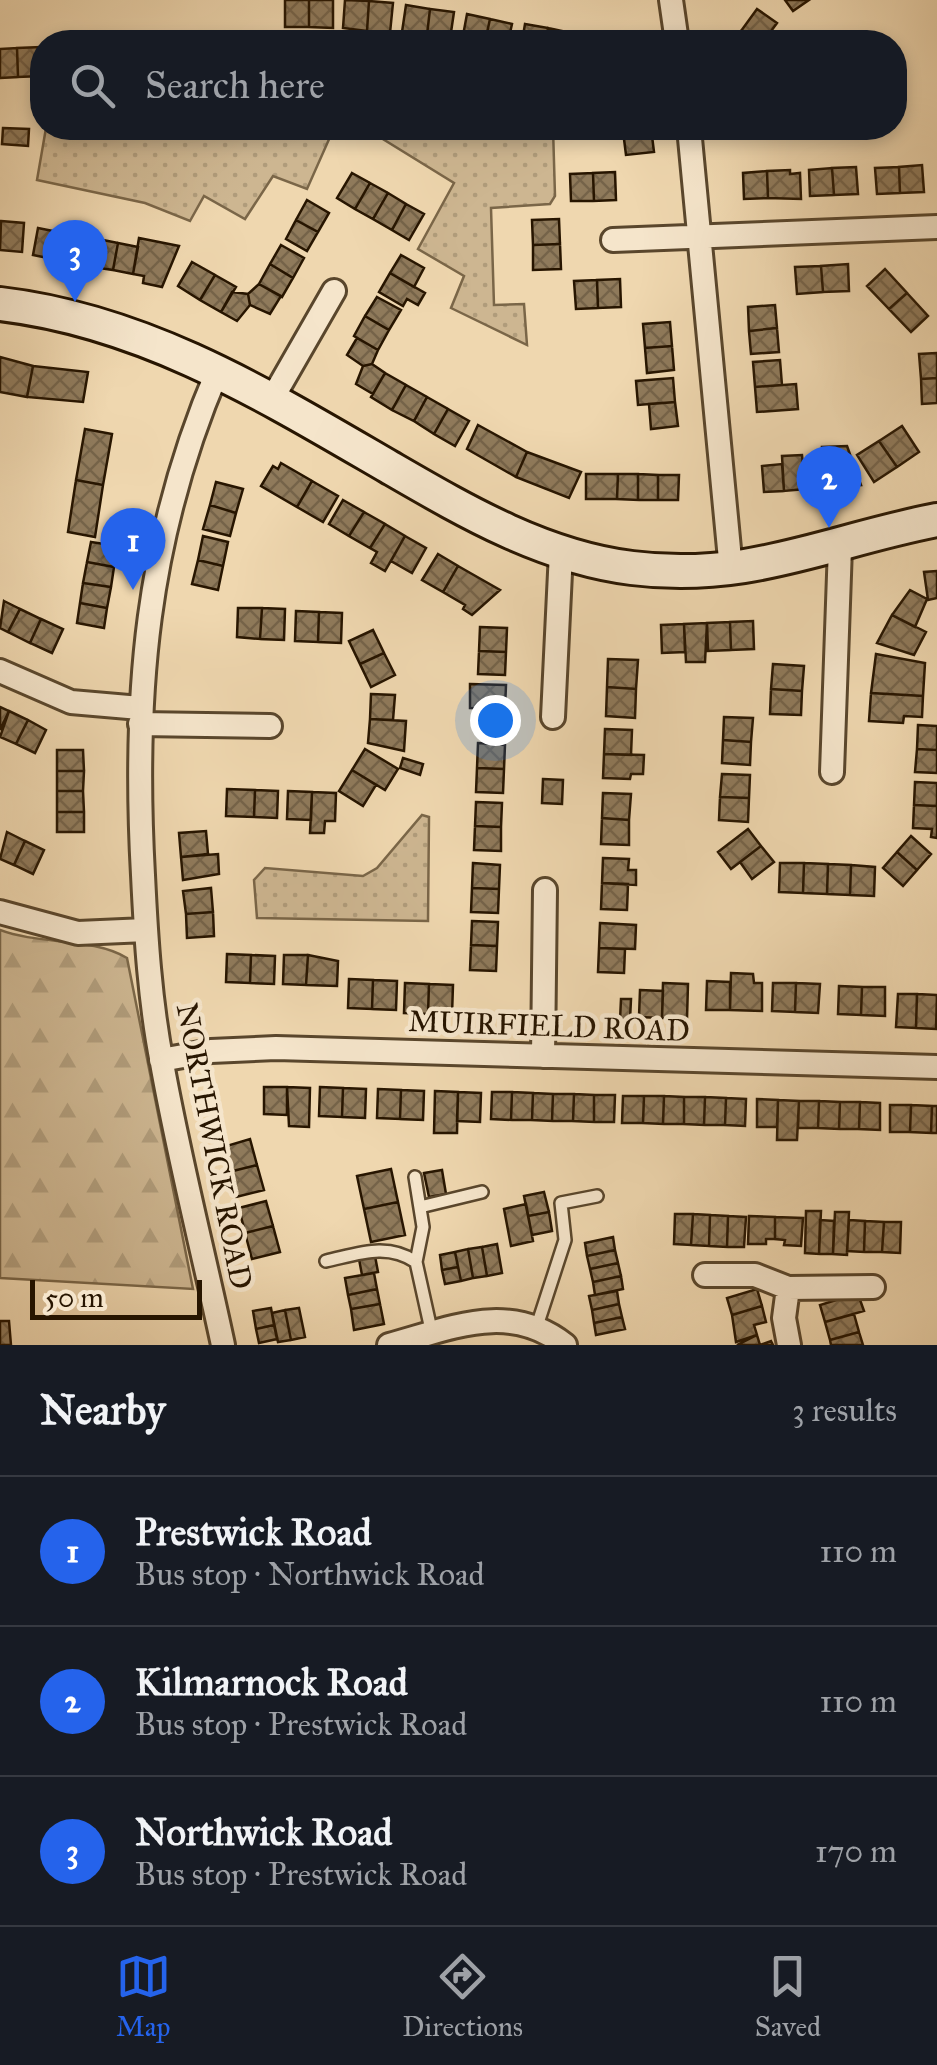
<!DOCTYPE html>
<html lang="en">
<head>
<meta charset="utf-8">
<style>
  :root { --surface:#171b24; --page:#20242c; --text:#f1f3f6; --muted:#9ea1a6; --line:#363941; --accent:#2563eb }
  body { margin:0; font-family:"IM FELL Great Primer",serif; background:var(--page); color:var(--text) }
  .scale { position:absolute; left:30px; bottom:25px; width:172px; box-sizing:border-box; padding-left:10px; border:5px solid #271500; border-top:0; font-size:28px; line-height:35px; white-space:nowrap; color:#271500; -webkit-text-stroke:8px #f5e5cb; paint-order:stroke }
  .you { position:absolute; left:495px; top:720px; width:35px; height:35px; margin:-25px; border:8px solid #fff; border-radius:50%; background:#1a73e8; box-shadow:0 0 0 15px #1a73e833 }
  .badge { display:grid; place-items:center; width:65px; height:65px; border-radius:50%; background:var(--accent); color:#fff; font-size:32px; font-weight:700 }
  .pin { position:absolute; translate:-50% -82px; filter:drop-shadow(0 2px 5px #0008) }
  .pin::after { content:''; position:absolute; top:52px; width:35px; height:30px; background:inherit; clip-path:polygon(0 0,100% 0,50% 100%) }
  .list { margin:0; padding:0; list-style:none }
  h2 { display:flex; justify-content:space-between; align-items:center; height:130px; margin:0; padding:0 40px; font-size:42px }
  h2 small { font-size:32px; font-weight:400; color:var(--muted) }
  .list li { display:grid; grid-template-columns:65px 1fr auto; gap:30px; align-items:center; box-sizing:border-box; height:150px; padding:0 40px; border-top:2px solid var(--line) }
  .list b { display:block; font-size:38px; white-space:nowrap }
  .list p { margin:0; font-size:32px; white-space:nowrap; color:var(--muted) }
  .list em { font-size:32px; font-style:normal; color:var(--muted) }
  .icon { flex:none; width:55px; height:55px; fill:none; stroke:currentColor; stroke-width:2; stroke-linecap:round; stroke-linejoin:round }
  .map { position:relative; flex:none; width:937px; height:1345px; overflow:hidden }
  .search { position:absolute; background:var(--surface); box-shadow:0 5px 15px #0003; left:30px; right:30px; top:30px; height:110px; display:flex; align-items:center; gap:25px; box-sizing:border-box; padding:0 35px; border-radius:40px; color:var(--muted); font-size:38px }
  .sheet { height:580px; background:var(--surface) }
  nav { display:flex; justify-content:space-around; align-items:center; box-sizing:border-box; height:140px; border-top:2px solid var(--line); background:var(--surface); font-size:28px; color:var(--muted) }
  nav a { display:grid; justify-items:center; gap:5px }
  nav .on { color:var(--accent) }
  .map>svg:first-child { display:block }
</style>
</head>
<body>
<div class="map">
<svg width="937" height="1345" viewBox="0 0 937 1345">
  <defs>
    <pattern id="forest-firs" width="22" height="20" patternUnits="userSpaceOnUse" patternTransform="scale(2.5)"><rect width="22" height="20" fill="#cdb691"/><path d="M5 1l3.5 6h-7zM16 11l3.5 6h-7z" fill="#b09c7b"/></pattern>
    <pattern id="garden-dots" width="8" height="8" patternUnits="userSpaceOnUse" patternTransform="scale(2.5)"><rect width="8" height="8" fill="#cdb691"/><path d="M2 2h.1M6 6h.1" fill="none" stroke="#b09c7b" stroke-width="1.8" stroke-linecap="round"/></pattern>
    <pattern id="building-cross-hatch" width="8" height="8" patternUnits="userSpaceOnUse" patternTransform="scale(2.5)"><rect width="8" height="8" fill="#8f7a5b"/><path d="M0 0l8 8M0 8l8-8" fill="none" stroke="#756349"/></pattern>
  </defs>
  <rect width="100%" height="100%" fill="#efd7af"/>
  <filter id="stains"><feTurbulence type="fractalNoise" baseFrequency=".002" numOctaves="4"/><feColorMatrix values="0 0 0 0 .2 0 0 0 0 .09 0 0 0 0 .02 0 0 0 .5 -.17"/></filter>
  <radialGradient id="worn" r=".72"><stop offset=".6" stop-color="#630" stop-opacity="0"/><stop offset="1" stop-color="#630" stop-opacity=".3"/></radialGradient>
  <path fill="url(#forest-firs)" stroke="#7a6648" stroke-width="2.5" d="M0,930c39,15 92,7 127,28l66,331 -193,-11z"/>
  <path fill="url(#garden-dots)" stroke="#7a6648" stroke-width="2.5" d="M46,128h288l-27,61 -34,-13 -28,43 -41,-23 -14,25 -45,-18 -108,-23z
    M365,128h188l2,68 -5,8 -59,4 3,97 30,-1 3,41 -76,-37 13,-32 -46,-27 36,-66z
    M422,815l7,2 -1,104 -171,-3 -3,-38 11,-12 98,8 14,-8z"/>
  <path fill="url(#building-cross-hatch)" stroke="#271500" stroke-width="2.5" d="M285,0h24v27h-24z
    M309,0h24v28l-24,-1z
    M345,0l24,1 -2,30 -24,-3z
    M785,0h24l-16,11z
    M369,1l24,2 -3,30 -23,-2z
    M406,5l24,4 -3,26 -25,-3z
    M430,9l24,3 -4,27 -23,-4z
    M757,9l20,14 -14,19 -22,-11z
    M467,14l23,5 -5,23 -23,-1z
    M490,19l22,5 -4,18h-23z
    M525,24l23,4 -3,14h-23z
    M548,28l23,5 -2,9h-24z
    M741,31l17,11h-24z
    M267,33l1,9h-24v-8z
    M244,34v8h-24v-7z
    M209,36v6h-24v-5z
    M185,37v5h-24v-4z
    M41,47l1,29 -24,1 -1,-29z
    M17,48l1,29 -18,1v-29z
    M3,128l26,1 -1,17 -26,-2z
    M651,128l3,24 -28,3 -3,-24z
    M922,165l2,27 -24,1 -1,-26z
    M856,167l2,27 -24,1 -2,-27z
    M899,167l1,26 -23,1 -2,-26z
    M832,168l2,27 -24,1 -1,-26z
    M790,170v4l10,-1 1,26 -33,-1 -1,-27z
    M767,171l1,27 -24,1 -1,-26z
    M615,172l1,28 -22,1 -1,-28z
    M352,173l18,10 -15,26 -18,-11z
    M593,173l1,28h-23l-1,-27z
    M370,183l18,10 -15,26 -18,-10z
    M388,193l18,11 -14,26 -19,-11z
    M307,200l22,13 -11,19 -22,-12z
    M406,204l18,10 -15,26 -17,-10z
    M559,219l1,25 -27,1 -1,-25z
    M296,220l22,12 -11,19 -21,-12z
    M1,221l23,2 -2,29 -22,-2z
    M38,228l20,4 -5,27 -20,-4z
    M58,232l20,3 -6,28 -19,-4z
    M78,235l20,4 -5,28 -21,-4z
    M139,238l40,8 -17,41 -19,-4 1,-7 -11,-2z
    M98,239l20,4 -5,27 -20,-3z
    M118,243l20,4 -5,27 -20,-4z
    M560,244l1,25 -28,1v-25z
    M281,245l23,13 -11,20 -23,-14z
    M401,255l23,13 -10,19 -24,-14z
    M192,262l23,13 -15,25 -22,-14z
    M270,264l23,14 -11,19 -23,-13z
    M848,264l1,27 -26,1 -2,-26z
    M821,266l2,26 -26,2 -2,-27z
    M885,269l22,24 -18,16 -22,-23z
    M390,273l35,20 -7,12 -11,-6 -4,7 -24,-14z
    M215,275l21,12 -15,25 -21,-12z
    M620,279l1,28 -23,1 -1,-28z
    M597,280l1,28 -22,1 -2,-28z
    M259,284l22,12 -11,18 -20,-9 -2,-11z
    M232,292l16,2 2,11 -13,16 -16,-9z
    M907,293l21,23 -17,16 -22,-23z
    M377,297l24,13 -12,20 -24,-14z
    M775,305l2,23 -28,3 -1,-24z
    M365,316l24,14 -11,20 -24,-14z
    M670,322l2,24 -27,2 -2,-24z
    M777,328l2,24 -28,2 -2,-23z
    M357,338l21,12 -6,14 -9,2 -16,-11z
    M672,346l2,24 -27,3 -2,-25z
    M937,353v25l-16,1 -2,-25z
    M0,357l33,9 -6,31 -27,-5z
    M780,360l2,25 -27,2 -2,-25z
    M372,364l13,9 -12,21 -17,-10 7,-18z
    M33,366l55,6 -5,30 -56,-5z
    M385,373l21,12 -14,25 -21,-13z
    M673,378l2,24 -37,3 -2,-24z
    M937,378v25l-15,1 -1,-25z
    M796,384l2,25 -41,3 -2,-25z
    M406,385l21,12 -13,24 -22,-11z
    M427,397l21,12 -14,25 -20,-13z
    M675,402l3,24 -27,3 -2,-25z
    M448,409l21,12 -14,25 -21,-12z
    M478,425l49,27 -11,25 -49,-28z
    M902,426l17,26 -22,15 -18,-26z
    M85,429l27,5 -9,51 -27,-5z
    M879,441l18,26 -23,15 -17,-27z
    M847,446l14,39 -36,2 -3,-40z
    M527,452l54,20 -12,26 -53,-21z
    M802,455l3,34 -21,2 -2,-35z
    M823,461l2,26 -20,2 -2,-26z
    M281,463l31,18 -15,26 -36,-21 12,-20 5,3z
    M782,464l2,27 -20,1 -2,-26z
    M586,474h32l-1,25h-31z
    M618,474h20v26l-21,-1z
    M638,474l20,1v25h-20z
    M658,475h21l-1,25h-20z
    M76,480l27,5 -8,52 -27,-5z
    M312,481l26,15 -15,26 -26,-15z
    M216,482l27,7 -7,24 -26,-8z
    M343,500l21,12 -15,24 -20,-12z
    M210,505l26,8 -6,23 -27,-7z
    M364,512l21,12 -15,24 -21,-12z
    M385,524l20,12 -20,35 -14,-8 6,-11 -7,-4z
    M203,536l25,6 -5,24 -25,-6z
    M405,536l21,12 -14,25 -21,-12z
    M91,542l27,4 -4,21 -27,-5z
    M438,554l20,12 -15,26 -21,-12z
    M198,560l25,6 -5,24 -26,-6z
    M87,562l27,5 -3,20 -28,-4z
    M458,566l42,24 -28,25 -9,-6 2,-4 -22,-13z
    M937,571v27l-9,2 -4,-28z
    M83,583l28,4 -4,21 -27,-5z
    M910,590l17,9 -12,28 -23,-12z
    M4,601l16,8 -12,23 -8,-4z
    M80,603l27,5 -3,20 -27,-5z
    M238,608h24l-2,31 -23,-2z
    M262,608l23,1 -1,31 -24,-1z
    M20,609l21,10 -11,24 -22,-11z
    M296,611l23,1 -1,30 -23,-1z
    M319,612l23,1 -1,30 -23,-1z
    M892,615l34,17 -12,23 -37,-12z
    M41,619l22,10 -11,24 -22,-10z
    M753,621l1,28 -23,1 -1,-28z
    M730,622l1,28 -23,1 -1,-28z
    M707,623l-2,39h-19l-2,-38z
    M684,624l1,28 -23,1 -1,-28z
    M480,627l27,1 -1,24 -27,-1z
    M373,630l11,23 -24,11 -11,-23z
    M479,651l27,1 -1,23 -27,-1z
    M384,653l11,22 -24,12 -11,-23z
    M876,654l49,9 -2,33 -52,-3z
    M608,659l30,1 -2,29 -29,-2z
    M773,664l31,2 -2,25 -31,-2z
    M470,684l36,1 -1,24 -35,-1z
    M607,687l29,2 -1,29 -29,-2z
    M771,689l31,2 -1,24 -31,-1z
    M871,693l52,3 -1,21 -18,-1 -1,7 -34,-2z
    M371,694l24,1 -2,25 -23,-1z
    M0,707l9,4 -9,19z
    M478,708l27,1 -1,24 -27,-1z
    M9,711l19,9 -12,24 -16,-7z
    M724,717l29,1 -2,24 -28,-2z
    M370,719l36,2 -2,30 -36,-8z
    M28,720l18,10 -11,23 -19,-9z
    M918,725l19,1v24l-20,-1z
    M605,729l27,1 -1,25 -27,-1z
    M723,740l28,2 -1,23 -28,-2z
    M478,743l27,2 -1,24 -27,-1z
    M365,749l33,20 -13,21 -33,-20z
    M917,749l20,1v23l-22,-1z
    M57,750h26l1,21h-27z
    M604,754l40,1 -1,19h-12l-1,5 -27,-1z
    M403,758l20,6 -3,11 -20,-7z
    M477,768l27,1 -1,24 -27,-1z
    M352,770l24,15 -13,21 -24,-15z
    M57,771h27l-1,20h-26z
    M722,774l28,1 -1,23 -29,-1z
    M543,779l20,1 -1,24 -20,-1z
    M915,782l22,1v23l-23,-1z
    M227,789l28,1 -1,27 -28,-1z
    M255,790l23,1 -1,27 -23,-1z
    M57,791h26l1,21h-27z
    M288,791l24,1 -1,28 -24,-1z
    M312,792l24,1 -1,28h-10l-1,12h-14z
    M603,793l28,1 -2,26 -27,-2z
    M720,797l29,1 -1,24 -29,-2z
    M476,802l26,1 -1,24 -26,-1z
    M914,805l23,1v32l-6,-1 1,-8 -19,-1z
    M57,812h27v20h-27z
    M602,818l27,2v25l-28,-1z
    M475,826l26,1v24l-27,-1z
    M748,829l13,17 -30,23 -13,-17z
    M206,831l2,23 -27,3 -2,-24z
    M7,832l18,9 -11,24 -14,-6z
    M911,836l20,18 -14,16 -20,-18z
    M25,841l19,9 -11,24 -19,-9z
    M761,846l13,16 -22,17 -12,-17z
    M897,852l20,18 -14,16 -20,-18z
    M218,854l1,20 -36,6 -2,-23z
    M603,858l26,1 -1,11h8v15l-34,-2z
    M473,863l27,2 -1,24 -27,-1z
    M780,863h24l-1,30 -24,-1z
    M804,863l24,1 -1,30 -24,-1z
    M828,864l23,1 -1,30 -23,-1z
    M851,865l24,2 -1,29 -24,-1z
    M602,883l26,1 -1,26 -26,-1z
    M211,888l2,24 -27,2 -3,-23z
    M472,888l27,1 -1,24 -27,-1z
    M213,912l1,24 -27,2 -1,-24z
    M472,921l26,1 -1,24 -26,-1z
    M600,923l36,2 -1,24 -36,-1z
    M471,945l26,1 -1,25 -26,-1z
    M599,948l26,1 -1,24 -26,-1z
    M227,954l24,1 -1,28 -24,-1z
    M251,955l24,1 -1,28 -24,-1z
    M284,955h24l-2,30 -23,-1z
    M308,955l30,6 -1,25 -31,-1z
    M731,973l22,1 1,9h8v28l-32,-1z
    M349,979l24,1 -1,29 -24,-1z
    M373,980l24,1 -1,29 -24,-1z
    M707,981l23,1v28h-24z
    M405,983l24,1 -1,30 -24,-1z
    M663,983l25,1 -1,35 -25,-1z
    M773,983h23l-1,29 -23,-1z
    M796,983l24,1 -2,29 -23,-1z
    M429,984l24,1 -1,30 -24,-1z
    M839,986l23,1 -1,28 -23,-1z
    M862,987h23v29l-24,-1z
    M640,990l23,1 -1,27 -23,-1z
    M898,994h19l-1,34 -20,-1z
    M917,994l20,1 -1,34 -20,-1z
    M621,999h10l-1,21h-10z
    M264,1087h23v28l-23,-1z
    M287,1087l23,1 -1,39 -20,-1z
    M320,1087l23,1 -1,29 -23,-1z
    M343,1088l23,1 -1,29 -23,-1z
    M378,1089l23,1 -1,29 -23,-1z
    M401,1090l23,1 -1,29 -23,-1z
    M435,1091l23,1 -1,41h-23z
    M458,1092l23,1 -1,29 -23,-1z
    M492,1092h20l-1,28 -20,-1z
    M512,1092l21,1 -1,27h-21z
    M533,1093l20,1 -1,27 -20,-1z
    M553,1094h21l-1,27h-21z
    M574,1094l20,1v27l-21,-1z
    M594,1095h21l-1,27h-20z
    M623,1096h21l-1,27h-21z
    M644,1096h20l-1,28 -20,-1z
    M664,1096l20,1v27h-21z
    M684,1097h21l-1,28 -20,-1z
    M705,1097l21,1 -1,27h-21z
    M726,1098l20,1 -1,27 -20,-1z
    M757,1099l21,1 -1,27h-20z
    M778,1100l21,1 -2,39h-20z
    M799,1101h20l-1,27h-20z
    M819,1101l21,1 -1,27 -21,-1z
    M840,1102h20l-1,27h-20z
    M860,1102l20,1v27l-21,-1z
    M890,1105h21l-1,27h-20z
    M911,1105l21,1 -1,27 -21,-1z
    M932,1106h5v27h-6z
    M250,1139l7,26 -28,7 -6,-25z
    M257,1165l7,25 -28,7 -7,-25z
    M391,1169l7,33 -34,7 -7,-33z
    M442,1170l4,24 -17,3 -5,-24z
    M544,1192l5,20 -21,4 -4,-20z
    M266,1201l7,25 -28,7 -6,-25z
    M398,1202l7,33 -34,7 -7,-33z
    M526,1204l7,37 -22,5 -7,-37z
    M806,1211h15l-2,43 -14,-1z
    M549,1212l3,19 -20,4 -4,-19z
    M835,1212h14l-2,43 -14,-1z
    M675,1214h18l-2,31 -17,-1z
    M693,1214l17,1 -1,31 -18,-1z
    M710,1215l18,1 -1,31 -18,-1z
    M728,1216l18,1 -2,30h-17z
    M749,1216l26,1v22h-9v5h-18z
    M775,1217l28,1 -2,28 -17,-1 1,-5 -10,-1z
    M820,1220l14,1 -1,33h-14z
    M849,1220l16,1 -1,31 -17,-1z
    M865,1221l19,1 -2,30h-18z
    M884,1222h17l-1,31 -18,-1z
    M273,1226l7,26 -28,7 -7,-26z
    M613,1237l2,13 -28,6 -2,-13z
    M497,1244l5,29 -15,3 -5,-29z
    M482,1247l5,29 -14,2 -5,-29z
    M468,1249l5,29 -12,3 -6,-29z
    M615,1250l3,13 -28,6 -3,-13z
    M455,1252l3,15 -16,3 -2,-15z
    M375,1256l3,16 -16,3 -3,-16z
    M618,1263l3,13 -28,6 -3,-13z
    M458,1267l3,14 -16,3 -3,-14z
    M374,1273l3,16 -29,6 -3,-17z
    M621,1276l2,13 -28,6 -2,-13z
    M377,1289l3,15 -29,5 -3,-14z
    M757,1289l5,17 -30,9 -5,-17z
    M617,1291l2,13 -27,6 -3,-14z
    M849,1296l10,1 5,14 -39,11 -5,-17z
    M380,1304l4,20 -30,6 -3,-21z
    M619,1304l3,13 -28,6 -2,-13z
    M762,1306l4,16 -12,3 3,10 -21,7 -4,-27z
    M271,1308l3,17 -18,4 -3,-18z
    M299,1308l6,29 -14,3 -6,-30z
    M285,1310l6,30 -13,2 -6,-29z
    M854,1314l5,18 -29,8 -5,-18z
    M622,1317l3,12 -29,6 -2,-12z
    M0,1321h9l2,24h-11z
    M274,1325l3,14 -18,4 -3,-14z
    M859,1332l4,13h-32l-1,-5z
    M757,1335l3,10 11,-4 2,4h-36z"/>
  <g fill="none" stroke-linecap="round" stroke-linejoin="round">
    <g stroke="#59462c" stroke-width="16">
      <path id="lane" d="M415,1177l8,50 -7,35 16,72
        M420,1207l62,-15
        M326,1261c32,-7 61,-19 90,1
        M537,1326l28,-86 -4,-37 36,-7"/>
    </g>
    <g stroke="#59462c" stroke-width="28">
      <path id="street" d="M671,0l6,42
        M689,128l42,442
        M613,240l324,-13
        M218,370c-72,167 -85,325 -75,505 3,62 7,127 19,188 17,95 41,188 61,282
        M272,399l62,-108
        M0,671l71,31 69,6
        M553,717l8,-165
        M140,724l130,2
        M832,772l8,-225
        M0,912l78,21 68,-3
        M543,1056l2,-166
        M161,1060l50,-9 65,-3 661,19
        M705,1275h50l33,13 85,-1
        M788,1288l-4,30 5,27
        M389,1345c63,-17 120,-44 176,0"/>
    </g>
    <g stroke="#271500" stroke-width="38">
      <path id="secondary" d="M0,304c145,17 265,91 389,163 76,44 154,90 243,101 116,15 196,-27 305,-48"/>
    </g>
    <use href="#lane" stroke="#f5e5cb" stroke-width="11"/>
    <use href="#street" stroke="#f5e5cb" stroke-width="22"/>
    <use href="#secondary" stroke="#f5e5cb" stroke-width="32"/>
  </g>
  <g text-anchor="middle" dominant-baseline="central" stroke-width="9" stroke-linejoin="round" paint-order="stroke">
    <g font-size="30" fill="#271500" stroke="#f5e5cb">
      <text transform="translate(549 1026) rotate(2)">MUIRFIELD ROAD</text>
      <text transform="translate(214 1146) rotate(79)">NORTHWICK ROAD</text>
    </g>
  </g>
  <rect width="100%" height="100%" filter="url(#stains)"/>
  <rect width="100%" height="100%" fill="url(#worn)"/>
</svg>
<div class="scale">50 m</div>
<div class="you"></div>
<div class="pin badge" style="left:133px;top:590px">1</div>
<div class="pin badge" style="left:829px;top:528px">2</div>
<div class="pin badge" style="left:75px;top:302px">3</div>
<div class="search"><svg class="icon" aria-label="search" viewBox="0 0 24 24"><circle cx="10" cy="10" r="6"/><path d="M15 15l6 6"/></svg>Search here</div>
</div>
<section class="sheet">
<h2>Nearby<small>3 results</small></h2>
<ul class="list">
<li><span class="badge">1</span><div><b>Prestwick Road</b><p>Bus stop · Northwick Road</p></div><em>110 m</em></li>
<li><span class="badge">2</span><div><b>Kilmarnock Road</b><p>Bus stop · Prestwick Road</p></div><em>110 m</em></li>
<li><span class="badge">3</span><div><b>Northwick Road</b><p>Bus stop · Prestwick Road</p></div><em>170 m</em></li>
</ul>
</section>
<nav>
<a class="on"><svg class="icon" aria-label="map" viewBox="0 0 24 24"><path d="M3 6l6-2 6 2 6-2v14l-6 2-6-2-6 2zM9 4v14M15 6v14"/></svg>Map</a>
<a><svg class="icon" aria-label="directions" viewBox="0 0 24 24"><path d="M12 3l9 9-9 9-9-9zM9 14v-3h6M13 9l2 2-2 2"/></svg>Directions</a>
<a><svg class="icon" aria-label="saved" viewBox="0 0 24 24"><path d="M7 4h10v16l-5-4-5 4z"/></svg>Saved</a>
</nav>
</body>
</html>
